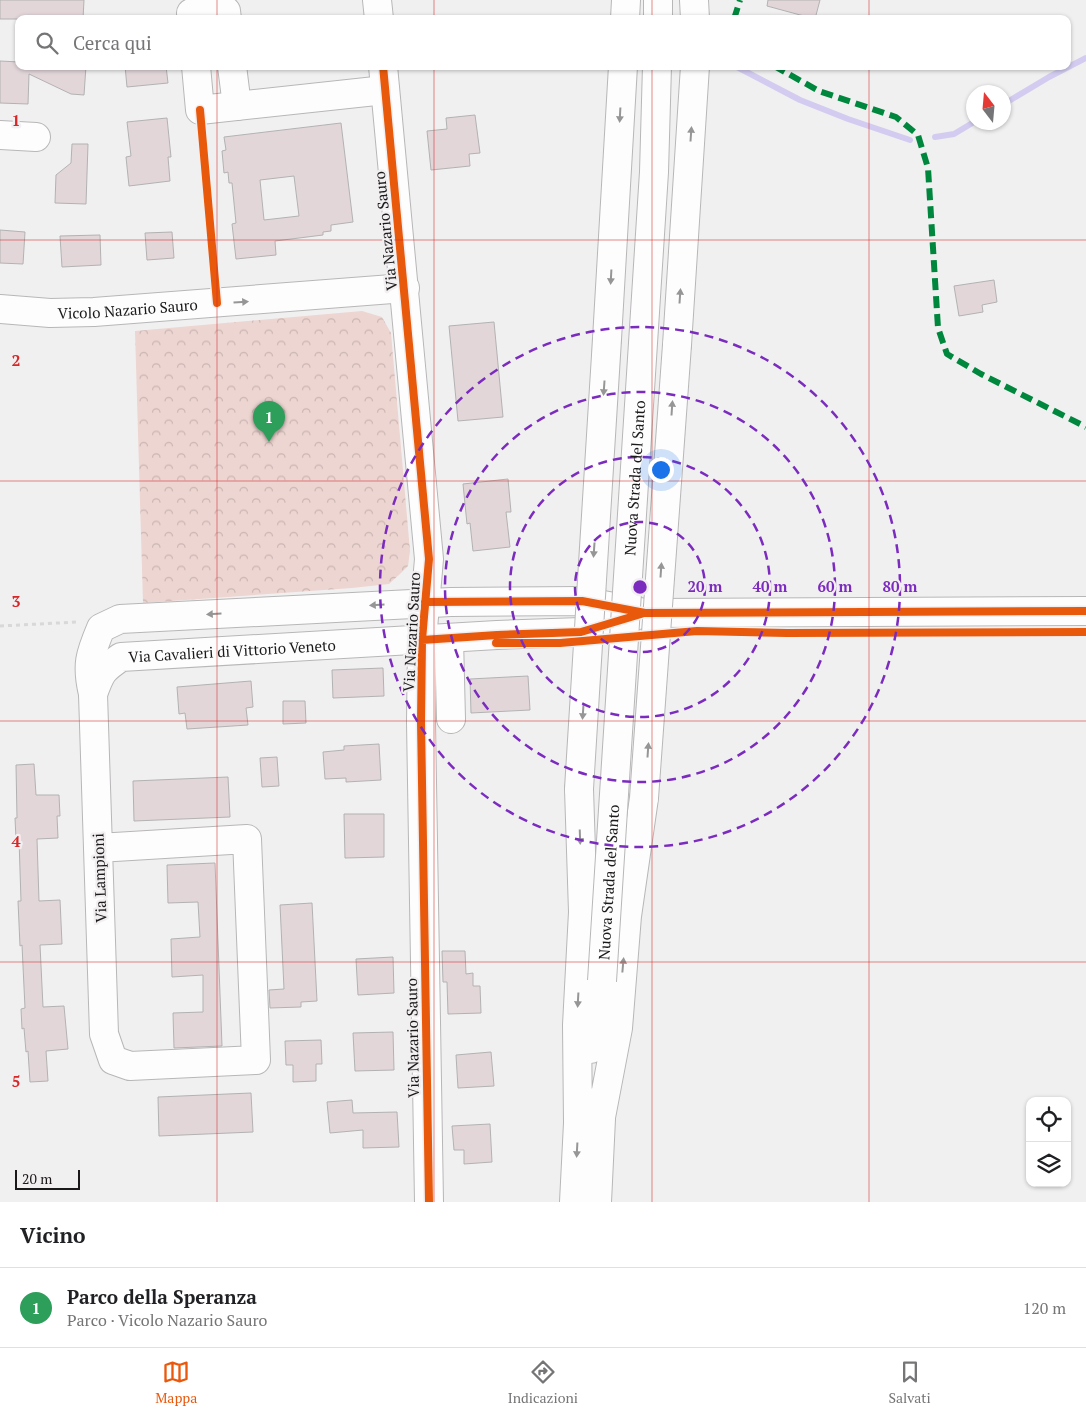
<!DOCTYPE html>
<html lang="it">
<head>
<meta charset="utf-8">
<style>
  :root { --surface:#fff; --page:#f6f6f6; --text:#202124; --muted:#757577; --line:#e0e0e0; --accent:#ea580c }
  body { margin:0; font-family:"PT Serif",serif; background:var(--page); color:var(--text) }
  .controls { position:absolute; right:15px; bottom:15px; display:grid; overflow:hidden; border-radius:10px; box-shadow:0 1px 4px #0004 }
  .controls button { width:45px; height:45px; display:grid; place-items:center; padding:0; border:0; border-bottom:1px solid var(--line); background:var(--surface); color:var(--text); font:25px sans-serif }
  .compass { position:absolute; left:966px; top:85px; width:45px; height:45px; border-radius:50%; background:var(--surface); box-shadow:0 1px 4px #0004; rotate:344deg }
  .scale { position:absolute; left:15px; bottom:12px; width:65px; box-sizing:border-box; padding-left:5px; border:2px solid #1b191a; border-top:0; font-size:14px; line-height:18px; white-space:nowrap; color:#1b191a; -webkit-text-stroke:4px #f2eff1; paint-order:stroke }
  .you { position:absolute; left:660px; top:469px; width:18px; height:18px; margin:-12px; border:4px solid #fff; border-radius:50%; background:#1a73e8; box-shadow:0 0 0 8px #1a73e833 }
  .badge { display:grid; place-items:center; width:32px; height:32px; border-radius:50%; background:var(--accent); color:#fff; font-size:16px; font-weight:700 }
  .pin { position:absolute; translate:-50% -41px; filter:drop-shadow(0 1px 2px #0008) }
  .pin::after { content:''; position:absolute; top:26px; width:18px; height:15px; background:inherit; clip-path:polygon(0 0,100% 0,50% 100%) }
  .list { margin:0; padding:0; list-style:none }
  h2 { display:flex; justify-content:space-between; align-items:center; height:65px; margin:0; padding:0 20px; font-size:21px }
  h2 small { font-size:16px; font-weight:400; color:var(--muted) }
  .list li { display:grid; grid-template-columns:32px 1fr auto; gap:15px; align-items:center; box-sizing:border-box; height:80px; padding:0 20px; border-top:1px solid var(--line) }
  .list b { display:block; font-size:19px; white-space:nowrap }
  .list p { margin:0; font-size:16px; white-space:nowrap; color:var(--muted) }
  .list em { font-size:16px; font-style:normal; color:var(--muted) }
  .icon { flex:none; width:28px; height:28px; fill:none; stroke:currentColor; stroke-width:2; stroke-linecap:round; stroke-linejoin:round }
  .map { position:relative; flex:none; width:1086px; height:1202px; overflow:hidden }
  .search { position:absolute; background:var(--surface); box-shadow:0 1px 4px #0004; left:15px; right:15px; top:15px; height:55px; display:flex; align-items:center; gap:12px; box-sizing:border-box; padding:0 18px; border-radius:10px; color:var(--muted); font-size:19px }
  .sheet { height:145px; background:var(--surface) }
  nav { display:flex; justify-content:space-around; align-items:center; box-sizing:border-box; height:70px; border-top:1px solid var(--line); background:var(--surface); font-size:14px; color:var(--muted) }
  nav a { display:grid; justify-items:center; gap:2px }
  nav .on { color:var(--accent) }
  .map>svg:first-child { display:block }
</style>
</head>
<body>
<div class="map">
<svg width="1086" height="1202" viewBox="0 0 1086 1202">
  <defs>
    <pattern id="forest-crowns" width="20" height="18" patternUnits="userSpaceOnUse" patternTransform="scale(1.25)"><rect width="20" height="18" fill="#edd5d1"/><path d="M2 6a3 3 0 1 1 6 0M12 15a3 3 0 1 1 6 0" fill="none" stroke="#cbb6b3"/></pattern>
  </defs>
  <rect width="100%" height="100%" fill="#f1f0f1"/>
  <path fill="url(#forest-crowns)" d="M362,311l20,6 9,16 19,218 -2,15 -7,7 -12,11 -37,4 -209,15 -8,-272z"/>
  <g fill="none" stroke-linecap="round" stroke-linejoin="round">
    <path stroke="#d3ccf0" stroke-width="6" d="M737,67l63,33 48,19 62,21
      M1004,104l45,-27 37,-19
      M935,137l19,-3 20,-12"/>
  </g>
  <path fill="#e2d6d9" stroke="#b3b2b2" fill-rule="evenodd" d="M0,0h84l-1,19h-83z
    M768,0h52l-5,19 -48,-13z
    M0,61l19,1v4h67l-2,29 -13,-1 -42,-20 -1,30 -28,-1z
    M125,66h41l2,17 -41,4z
    M475,115l5,38 -11,1 1,12 -39,4 -4,-39 20,-2 -1,-11z
    M167,118l4,39h-3l2,24 -41,5 -3,-29 5,-1 -4,-34z
    M341,123l12,99 -22,3v6l-8,1v3l-48,6 1,14 -40,4 -4,-35 4,-1 -4,-40h-3l-1,-11 -4,1 -2,-22 4,-1 -2,-13zM294,176l5,40 -35,4 -4,-40z
    M72,144h16l-2,60 -31,-1 1,-28 15,-12z
    M0,230l25,2 -2,32 -23,-1z
    M172,232l2,26 -27,2 -2,-27z
    M100,235l1,30 -39,2 -2,-31z
    M994,280l3,22 -15,3 1,7 -24,4 -5,-30z
    M494,322l9,95 -45,4 -9,-95z
    M508,479l3,33h-5l4,35 -37,4 -3,-28 -3,1 -4,-40z
    M383,668l1,28 -51,2 -1,-28z
    M528,676l2,34 -59,3 -1,-34z
    M251,681l2,26 -7,1 2,17 -61,4 -2,-16 -6,1 -2,-27z
    M283,701h22l1,22 -23,1z
    M379,744l2,36 -35,2v-4l-21,1 -2,-27 21,-2v-4z
    M277,757l2,29 -17,1 -2,-29z
    M34,764l2,31h23l1,21h-3l1,22 -21,1 2,62 21,-1 2,44 -22,1 3,62 21,-1 4,43 -22,2 2,30 -18,1 -2,-31 -2,1 -2,-24 -2,1 -1,-20 4,-1 -3,-63 -2,1 -2,-45h3l-2,-62h-3l-1,-21h2l-1,-53z
    M228,777l2,40 -96,4 -1,-40z
    M344,814h40v43l-39,1z
    M215,863l7,183 -48,2 -1,-35 30,-1v-37l-31,2 -1,-38 29,-2 -2,-35 -30,1 -1,-38z
    M312,903l5,98 -16,1v5l-31,1 -1,-18 15,-1 -4,-84z
    M442,951h23l1,23 7,-1v13h7l1,27 -33,1 -1,-32h-4z
    M393,957l1,36 -36,2 -2,-36z
    M393,1032l1,38 -39,1 -2,-38z
    M321,1040l1,24h-6v17l-23,1v-17h-7l-1,-24z
    M491,1052l3,34 -36,2 -2,-33z
    M251,1093l2,39 -94,4 -1,-39z
    M352,1100l1,13 44,-1 2,35 -36,1v-18l-33,3 -3,-31z
    M490,1124l2,38 -28,2v-14h-10l-2,-24z"/>
  <g fill="none" stroke-linecap="round" stroke-linejoin="round">
    <g stroke="#b8b7b8" stroke-width="30">
      <g id="minor">
        <path d="M377,0l2,19"/>
        <path d="M192,19l-1,-6 35,-2 1,8"/>
        <path d="M196,66l4,44 185,-20"/>
        <path d="M232,66l5,40"/>
        <path d="M383,66l46,493 -7,81 -1,82 8,480"/>
        <path d="M0,135l36,2"/>
        <path id="s1" d="M0,309l50,4 44,-1 311,-24"/>
        <path d="M449,638l2,81"/>
        <path id="s2" d="M93,694c8,-22 9,-24 28,-37l376,-22 84,-3 60,-18"/>
        <path d="M98,848l149,-9 9,221 -126,6 -17,-6 -9,-26 -11,-340c-7,-29 -3,-40 8,-66l19,-9 331,-17 131,-1 63,12 441,-2"/>
      </g>
    </g>
    <g stroke="#b8b7b8" stroke-width="30">
      <path id="highway" d="M694,0l1,19
        M625,19l1,-19
        M658,19v-19
        M607,339l16,-273
        M677,345l18,-279
        M591,1049l11,-68
        M601,1117l17,-89 9,-112 17,-118
        M578,1123l-1,-98 6,-113 -4,-123
        M574,1202l4,-79 3,-17
        M597,1202l5,-104"/>
    </g>
    <path stroke="#d9d8d9" stroke-width="3" stroke-dasharray="4 4" stroke-linecap="butt" d="M0,626l77,-4"/>
    <use href="#minor" stroke="#fdfdfd" stroke-width="28"/>
    <use href="#highway" stroke="#fdfdfd" stroke-width="28"/>
    <g stroke="#b8b7b8" stroke-width="30" stroke-linecap="butt">
      <g id="highway-bridge">
        <path d="M579,789l28,-450"/>
        <path d="M644,798l33,-453"/>
        <path id="s3" d="M602,981l52,-809 3,-106"/>
      </g>
    </g>
    <use href="#highway-bridge" stroke="#fdfdfd" stroke-width="28"/>
    <path stroke="#00873e" stroke-width="6" stroke-dasharray="12 6" stroke-linecap="butt" d="M734,19l6,-19
      M774,66l45,25 77,26 22,18 10,33 10,160 9,26 34,20 105,53"/>
    <g stroke="#f2eff1" stroke-width="11">
      <path id="cycleway" d="M383,66l46,493 -7,81 -1,82 8,480
        M200,110l17,193
        M425,602l157,-1 63,12 441,-2
        M422,640l75,-5 84,-3 60,-18
        M496,643h64l137,-12 90,2 299,-1"/>
    </g>
    <use href="#cycleway" stroke="#e8590c" stroke-width="8"/>
  </g>
  <defs><path id="oneway-solid" d="M-6-.8H1V-3.2L6.5 0L1 3.2V.8H-6Z" transform="scale(1.25)"/></defs>
  <g fill="#979697">
    <use href="#oneway-solid" transform="translate(620 115) rotate(93)"/>
    <use href="#oneway-solid" transform="translate(691 134) rotate(-86)"/>
    <use href="#oneway-solid" transform="translate(611 277) rotate(93)"/>
    <use href="#oneway-solid" transform="translate(680 296) rotate(-86)"/>
    <use href="#oneway-solid" transform="translate(241 302) rotate(-4)"/>
    <use href="#oneway-solid" transform="translate(604 388) rotate(94)"/>
    <use href="#oneway-solid" transform="translate(672 408) rotate(-86)"/>
    <use href="#oneway-solid" transform="translate(594 550) rotate(94)"/>
    <use href="#oneway-solid" transform="translate(661 570) rotate(-86)"/>
    <use href="#oneway-solid" transform="translate(377 605) rotate(177)"/>
    <use href="#oneway-solid" transform="translate(214 614) rotate(177)"/>
    <use href="#oneway-solid" transform="translate(583 712) rotate(94)"/>
    <use href="#oneway-solid" transform="translate(648 750) rotate(-86)"/>
    <use href="#oneway-solid" transform="translate(580 837) rotate(88)"/>
    <use href="#oneway-solid" transform="translate(623 965) rotate(-85)"/>
    <use href="#oneway-solid" transform="translate(578 1000) rotate(93)"/>
    <use href="#oneway-solid" transform="translate(577 1150) rotate(93)"/>
  </g>
  <path fill="none" stroke="#d62828" stroke-width="1" stroke-opacity="0.55" d="M217,0v19M434,0v19M652,0v19M869,0v19M217,66v1136M434,66v1136M652,66v1136M869,66v1136M0,240h1086M0,481h1086M0,721h1086M0,962h1086"/>
  <g fill="none" stroke="#7b2cbf" stroke-width="2.5" stroke-dasharray="9 6">
    <circle cx="640" cy="587" r="65"/>
    <circle cx="640" cy="587" r="130"/>
    <circle cx="640" cy="587" r="195"/>
    <circle cx="640" cy="587" r="260"/>
  </g>
  <g text-anchor="middle" dominant-baseline="central" stroke-width="4.5" stroke-linejoin="round" paint-order="stroke">
    <g font-size="15" fill="#1b191a" stroke="#f2eff1">
      <text transform="translate(385 231) rotate(-96)">Via Nazario Sauro</text>
      <text stroke="none"><textPath href="#s1" startOffset="128">Vicolo Nazario Sauro</textPath></text>
      <text stroke="none"><textPath href="#s3" startOffset="504">Nuova Strada del Santo</textPath></text>
      <text transform="translate(411 632) rotate(-87)">Via Nazario Sauro</text>
      <text stroke="none"><textPath href="#s2" startOffset="159">Via Cavalieri di Vittorio Veneto</textPath></text>
      <text transform="translate(99 878) rotate(-92)">Via Lampioni</text>
      <text stroke="none"><textPath href="#s3" startOffset="99">Nuova Strada del Santo</textPath></text>
      <text transform="translate(412 1038) rotate(-91)">Via Nazario Sauro</text>
    </g>
  </g>
  <g font-size="16" text-anchor="middle" font-weight="bold" fill="#d62828" stroke="#f2eff1" stroke-width="4.5" stroke-linejoin="round" paint-order="stroke">
    <text x="16" y="126">1</text>
    <text x="16" y="366">2</text>
    <text x="16" y="607">3</text>
    <text x="16" y="847">4</text>
    <text x="16" y="1087">5</text>
  </g>
  <circle cx="640" cy="587" r="8" fill="#7b2cbf" stroke="#f2eff1" stroke-width="2.5"/>
  <g font-size="15" text-anchor="middle" font-weight="bold" fill="#7b2cbf" stroke="#f2eff1" stroke-width="4.5" stroke-linejoin="round" paint-order="stroke">
    <text x="705" y="592">20 m</text>
    <text x="770" y="592">40 m</text>
    <text x="835" y="592">60 m</text>
    <text x="900" y="592">80 m</text>
  </g>
</svg>
<div class="controls">
<button><svg class="icon" aria-label="locate" viewBox="0 0 24 24"><circle cx="12" cy="12" r="6"/><path d="M12 2v4M12 18v4M2 12h4M18 12h4"/></svg></button>
<button><svg class="icon" aria-label="layers" viewBox="0 0 24 24"><path d="M12 4l9 5-9 5-9-5zM3 14l9 5 9-5"/></svg></button>
</div>
<svg class="compass" viewBox="-18 -18 36 36"><path d="M0-13l5 13h-10z" fill="#e53935"/><path d="M0 13l5-13h-10z" fill="#757577"/></svg>
<div class="scale">20 m</div>
<div class="you"></div>
<div class="pin badge" style="left:269px;top:442px;background:#2e9e5b">1</div>
<div class="search"><svg class="icon" aria-label="search" viewBox="0 0 24 24"><circle cx="10" cy="10" r="6"/><path d="M15 15l6 6"/></svg>Cerca qui</div>
</div>
<section class="sheet">
<h2>Vicino<small></small></h2>
<ul class="list">
<li><span class="badge" style="background:#2e9e5b">1</span><div><b>Parco della Speranza</b><p>Parco · Vicolo Nazario Sauro</p></div><em>120 m</em></li>
</ul>
</section>
<nav>
<a class="on"><svg class="icon" aria-label="map" viewBox="0 0 24 24"><path d="M3 6l6-2 6 2 6-2v14l-6 2-6-2-6 2zM9 4v14M15 6v14"/></svg>Mappa</a>
<a><svg class="icon" aria-label="directions" viewBox="0 0 24 24"><path d="M12 3l9 9-9 9-9-9zM9 14v-3h6M13 9l2 2-2 2"/></svg>Indicazioni</a>
<a><svg class="icon" aria-label="saved" viewBox="0 0 24 24"><path d="M7 4h10v16l-5-4-5 4z"/></svg>Salvati</a>
</nav>
</body>
</html>
